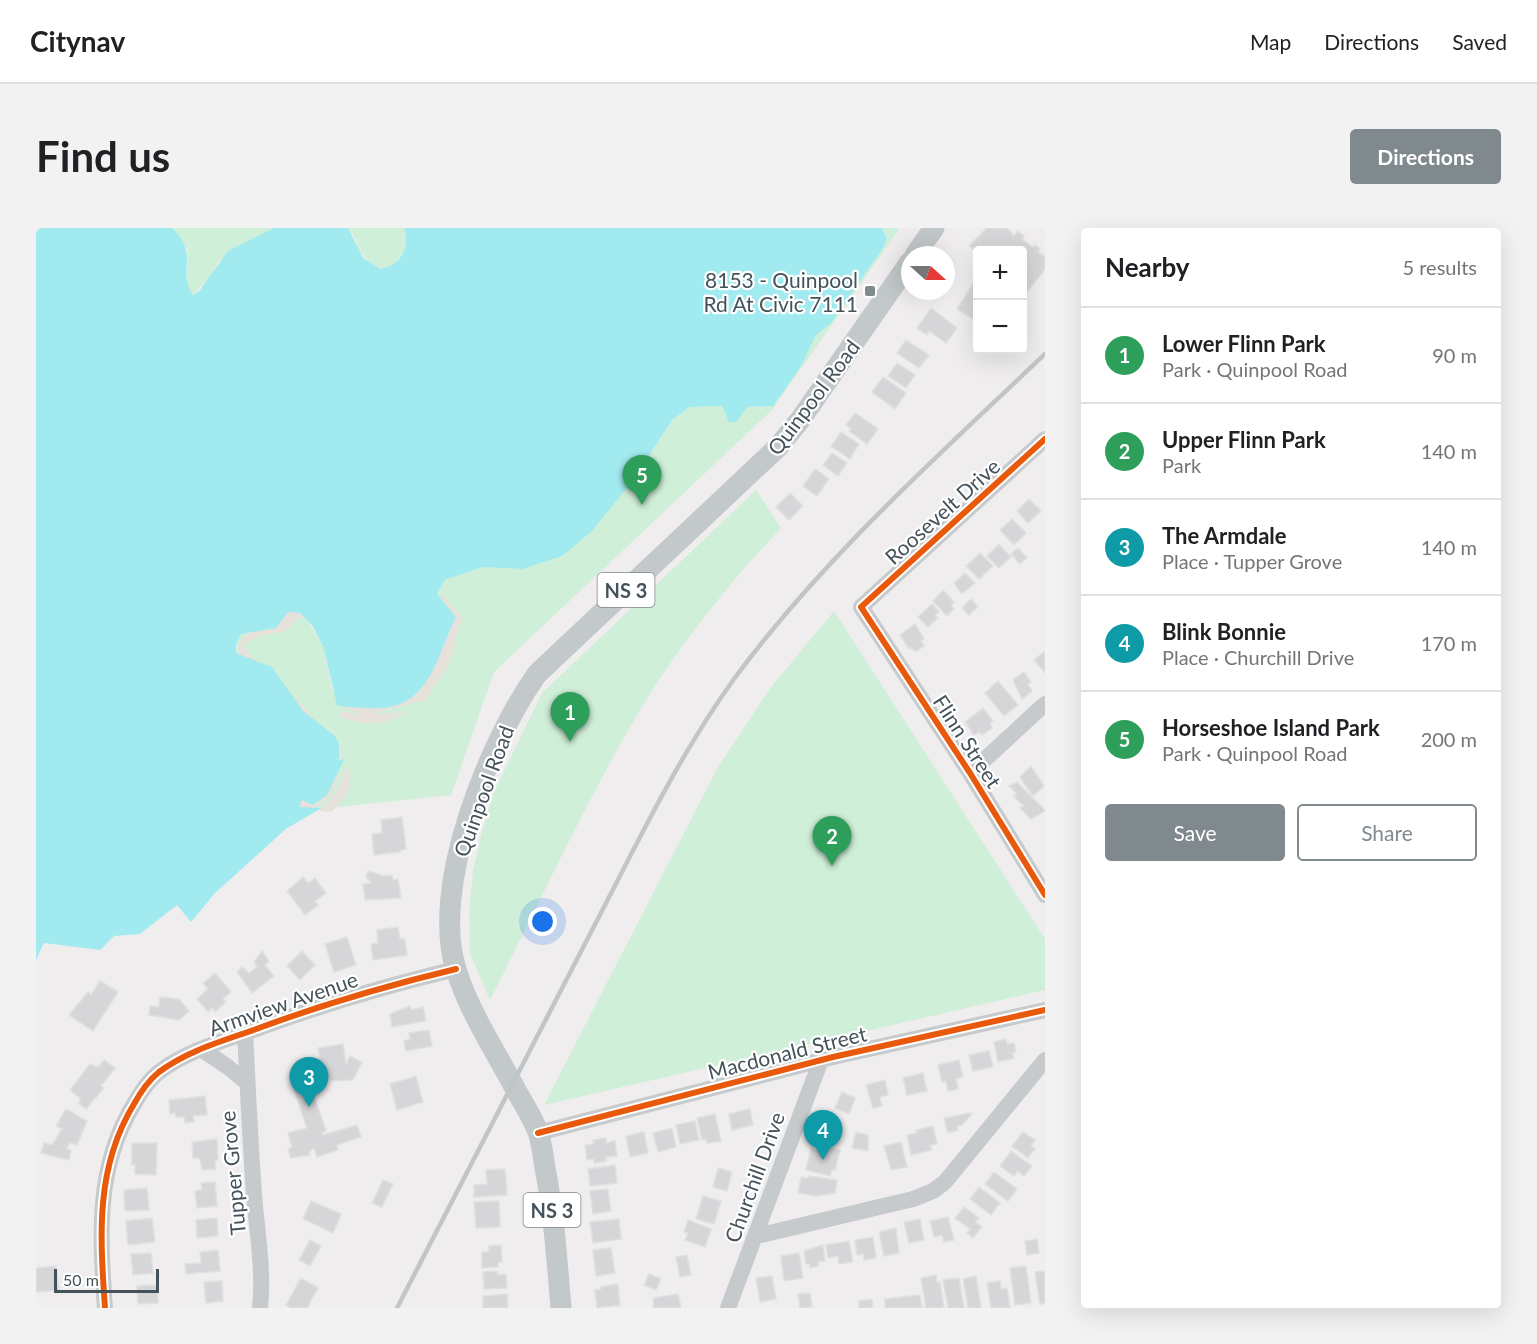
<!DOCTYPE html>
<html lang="en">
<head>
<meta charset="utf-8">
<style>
  :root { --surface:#fff; --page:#f2f2f2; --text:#202124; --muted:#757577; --line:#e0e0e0; --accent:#80898e }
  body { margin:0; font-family:Lato,sans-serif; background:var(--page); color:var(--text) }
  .controls { position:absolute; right:18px; top:18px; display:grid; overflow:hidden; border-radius:6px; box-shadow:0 6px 24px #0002 }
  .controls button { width:54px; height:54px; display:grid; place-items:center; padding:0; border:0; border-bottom:2px solid var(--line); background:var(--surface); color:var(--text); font:30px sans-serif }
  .compass { position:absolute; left:865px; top:18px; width:54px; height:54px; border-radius:50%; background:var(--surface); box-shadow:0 6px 24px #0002; rotate:111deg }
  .scale { position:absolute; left:18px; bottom:15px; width:105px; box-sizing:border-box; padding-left:6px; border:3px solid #44535b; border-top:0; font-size:16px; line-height:21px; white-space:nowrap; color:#44535b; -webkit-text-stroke:4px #fff; paint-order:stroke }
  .you { position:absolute; left:507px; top:694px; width:21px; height:21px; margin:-15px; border:4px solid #fff; border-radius:50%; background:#1a73e8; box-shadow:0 0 0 9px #1a73e833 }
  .badge { display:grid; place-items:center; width:39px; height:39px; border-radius:50%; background:var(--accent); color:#fff; font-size:20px; font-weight:700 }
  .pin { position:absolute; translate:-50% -50px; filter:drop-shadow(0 2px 3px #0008) }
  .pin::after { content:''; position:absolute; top:32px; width:21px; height:18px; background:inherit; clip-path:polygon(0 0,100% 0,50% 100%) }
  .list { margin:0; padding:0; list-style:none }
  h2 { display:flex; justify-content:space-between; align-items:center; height:78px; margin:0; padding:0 24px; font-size:26px }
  h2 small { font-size:20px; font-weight:400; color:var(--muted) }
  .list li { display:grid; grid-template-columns:39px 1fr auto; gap:18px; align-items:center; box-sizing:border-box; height:96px; padding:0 24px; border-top:2px solid var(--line) }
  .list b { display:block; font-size:22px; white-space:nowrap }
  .list p { margin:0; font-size:20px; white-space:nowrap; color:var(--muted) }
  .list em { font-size:20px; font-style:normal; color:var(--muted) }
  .actions { display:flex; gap:12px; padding:18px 24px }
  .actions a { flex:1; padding:14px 0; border:2px solid var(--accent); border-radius:6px; text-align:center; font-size:21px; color:var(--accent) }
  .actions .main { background:var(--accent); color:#fff }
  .map { position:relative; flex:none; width:1009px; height:1080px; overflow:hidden; border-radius:6px }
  header { display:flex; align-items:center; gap:36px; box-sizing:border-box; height:84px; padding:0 30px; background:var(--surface); border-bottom:2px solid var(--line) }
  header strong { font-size:28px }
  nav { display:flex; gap:33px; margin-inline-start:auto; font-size:21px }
  .intro { display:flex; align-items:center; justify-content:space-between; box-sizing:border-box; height:144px; padding:0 36px }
  h1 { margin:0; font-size:42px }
  .button { padding:15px 27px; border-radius:6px; background:var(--accent); color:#fff; font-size:21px; font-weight:700 }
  main { display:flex; gap:36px; padding:0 36px }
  aside { flex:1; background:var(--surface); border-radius:6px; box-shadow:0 6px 24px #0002 }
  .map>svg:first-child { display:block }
</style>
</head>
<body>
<header>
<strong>Citynav</strong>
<nav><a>Map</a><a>Directions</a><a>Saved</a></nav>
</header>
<div class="intro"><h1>Find us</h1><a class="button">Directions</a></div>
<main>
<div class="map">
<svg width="1009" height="1080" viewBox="0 0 1009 1080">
  <rect width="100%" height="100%" fill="#efedee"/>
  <path fill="#d0efd8" d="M136,0h102l-56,34 -8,15 -17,18 -6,-10 1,-35z
    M312,0h56c6,21 -3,37 -24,41 -25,-14 -18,-21 -32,-41z
    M846,0h18l-128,182 -278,262 -43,123 -141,15 29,-48 -67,-95 -36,-14 3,-18 49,-23 17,4 19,33 9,44 104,-99 8,-14 38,-13 39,2 112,-90 38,-59 18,-13 32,-1 7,16 18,-15 25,-1 29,-42 15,-29 14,-13 53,-76 4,-10z
    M720,262l25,38c-50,53 -96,110 -135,172 -58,96 -105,200 -156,300l-20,-46 -1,-41 4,-42 9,-40 12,-39 48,-99z
    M798,383l211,328v51l-501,115 174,-338 53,-80z"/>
  <path fill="#e7e1dc" d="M406,366l20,24 -13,46 -23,36 -56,14 39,-2c-29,13 -37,16 -68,5l-1,-6 24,4 -23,-8v-21l-18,-58 -23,-11 -15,14 -26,5 -16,9 15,19 23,18 61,68c-5,43 -10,48 -47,71l-54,-160 -2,-17 27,-37 164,21z
    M312,538c5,21 -1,32 -17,46l-12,-1 18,-21z"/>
  <path fill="#a1eaf0" d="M0,0h136c29,28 4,41 21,67l7,-5 28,-39 46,-23h74l15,30 17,11c21,-4 30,-20 24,-41h478l5,10 -4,10 -52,75 -15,12 -15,31 -28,40 -26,1 -11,15h-7l-7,-16 -32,1 -18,13 -38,59 -42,52 -30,25 -40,13 -39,-2 -38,13 -8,14 19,23c-22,45 -27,97 -91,91 -9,-1 -20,0 -28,-3l-13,-56 -12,-24 -12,-12 -12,-1 -12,16 -35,6 -5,11v8l36,14 31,44 32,25 4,7v18l6,-3 -18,37 -14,10 -11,-5 -3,7 23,1 -35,20 -72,65 -24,29 -14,-17 -37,29 -26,2 -14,14 -56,-7 -8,17z"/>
  <path fill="#d6d6d8" stroke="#e0dfe1" stroke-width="1.5" d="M951,0h20l7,8 4,-5 6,5 -2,3 11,8 2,-2 5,4 -2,3 7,4v13l-20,26 -2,-2v-43h-45v3l-9,-7z
    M940,51l2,1v42l-21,-13z
    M895,80l26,20 -11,15 -17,-12 -2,4 -10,-7z
    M870,112l23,15 -10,13 -22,-15z
    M861,135l18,12 -9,13 -18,-12z
    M847,149l23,16 -11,16 -23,-17z
    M819,185l23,16 -11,15 -18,-13 2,-2 -5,-4z
    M805,204l18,12 -9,15 -19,-13z
    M796,225l15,10 -9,13 -15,-11z
    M779,241l14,10 -12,17 -14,-10z
    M754,265l13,13 -14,14 -13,-13z
    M993,271l12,12 -13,12 -11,-12z
    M976,291l14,14 -12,12 -14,-15z
    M963,316l12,13 -12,11 -12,-12z
    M982,320l9,10 -7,6 -9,-10z
    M944,325l13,13 -14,13 -13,-13z
    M929,345l10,10 -13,11 -8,-11z
    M907,362l11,12 -3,3 3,4 -7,7 -14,-15z
    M935,371l7,8 -9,8 -7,-7z
    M896,376l7,8 -4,3 3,3 -10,9 -10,-10z
    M879,396l9,15 -3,2 3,5 -9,6 -4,-5 -2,2 -9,-14z
    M1009,423v22l-11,-13z
    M988,444l7,10 -3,2 4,7 -10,8 -9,-19z
    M962,453l20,24 -14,11 -19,-23z
    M947,480l10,13 -3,3 2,4 -10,7 -3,-3 -5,3 -9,-13z
    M995,538l13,20 -11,10 -13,-19z
    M981,554l28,28v1l-14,8 -11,-11 4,-2 -11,-10 4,-2 -8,-8z
    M366,589l4,32 -6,1v2l-26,3 -2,-21 10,-1 -1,-13z
    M332,643l16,5 8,-1 1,5 5,-1 3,19 -36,2 -2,-16 9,-1 -6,-6z
    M267,649l5,6 7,-5 11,15 -11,8 3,4 -13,10 -18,-24z
    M362,699l2,12h5l2,16 -34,5 -2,-16 7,-1 -1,-13z
    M311,709l9,28 -22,7 -9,-28z
    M226,723l7,10 -4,4 9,11 -22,17 -15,-21 5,-5 7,6 8,-6 -3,-5z
    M266,723l13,14 -15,15 -13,-14z
    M179,745l16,19 -8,7 3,3 -11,10 -3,-4 -4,4 -11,-13 11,-10 -5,-6z
    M64,753l18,11 -25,39 -24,-16 19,-23 3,3z
    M124,769l19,2 10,12 -10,9 -30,-5 1,-9 9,1z
    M374,778l1,4 12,-3 3,14 -34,6 -2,-13z
    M393,802l3,16 -26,5 -2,-10 6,-2 -1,-6z
    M970,811l1,5 7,-1 2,9 -4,1 2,5 -16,4 -4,-20z
    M307,816l3,20 4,-8 12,6 -9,18 -23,1 -2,-7 -10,1 -3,-17h5l-2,-10z
    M953,823l4,16 -20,4 -4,-16z
    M68,832l11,8 -14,18 3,2 -18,21 -8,-6 3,-4 -11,-9 20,-26 8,3z
    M923,832l4,17 -7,2 2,10 -10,2 -2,-10 -4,1 -4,-17z
    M887,845l4,18 -20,4 -4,-17z
    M380,848l7,26 -26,8 -7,-26z
    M849,852l3,15 -8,2 2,9 -9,2 -7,-23z
    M274,856l16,47 -4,1 1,3 34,-10 4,12 -24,8 1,5 -21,7 -3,-9 -5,4 1,3 -19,3 -3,-9 4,-2 -4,-14 19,-5 -13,-38z
    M806,864l13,6 -6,16 -14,-6z
    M169,868l2,19 -14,1 1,6 -9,1 -1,-6h-8l-1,-4 -5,1 -1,-14z
    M30,881l21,12 -10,24 -8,-2 -2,6 4,1 -2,10 -28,-7 3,-10 8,2 10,-16 -6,-3z
    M714,881l3,16 -21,5 -3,-16z
    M934,885l2,1 -10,11 -5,2 1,3 -10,3 -4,-15z
    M679,886l6,27 -14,2 -1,-4 -4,1 -5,-22z
    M659,893l4,19 -19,4 -4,-19z
    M897,898l4,18 -7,1 2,5 -21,5 -4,-20 10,-2 -1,-3z
    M636,900l4,19 -18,5 -5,-19z
    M608,904l4,21 -18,4 -4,-21z
    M820,904l12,3v16l-16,-3z
    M987,904l12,8 -4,6 4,3 -7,9 -16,-12z
    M570,910v5l9,-2 2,15 -11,1v4l-12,2v-4l-7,1 -2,-15 9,-1 -1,-4z
    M181,911l1,21h-3l1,9 -14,1 -2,-12h-7l-1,-16z
    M786,913l10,2 -1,5 9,2 -5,20h-3l-2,6 -24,-6 5,-22 9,3z
    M865,914l6,25 -16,3 -7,-24z
    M96,915h25l-1,32 -21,-1v-9h-3z
    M975,923l21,15 -8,10 -6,-5 -4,5 -14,-10z
    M579,937l2,18 -27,3 -2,-17z
    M682,940l14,4 -5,19 -14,-4z
    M469,941l2,26 -33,2v-12l13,-1 -1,-14z
    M958,944l23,17 -9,12 -23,-17z
    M773,948l28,4 -2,13 -17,3 -20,-3 3,-16 7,1z
    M347,952l10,4 -11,23 -10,-4z
    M179,954l2,24 -20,2 -2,-17 7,-1 -1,-7z
    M943,959l21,16 -9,12 -21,-16z
    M111,960l2,22 -24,1 -1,-21z
    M572,961l3,22 -18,3 -3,-23z
    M667,968l18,5 -7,23 -18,-5z
    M275,973l30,13 -8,19 -30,-14z
    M463,973l1,26 -24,1 -2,-26z
    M928,979l15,11 -4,4 7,5 -9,11 -6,-5 3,-4 -15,-11z
    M912,989l6,23 -10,2 -2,-7 -8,2 -4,-16z
    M116,990l3,24 -27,3 -2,-24z
    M181,990l1,18 -21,2 -1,-18z
    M583,991l2,20 -28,4 -3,-21z
    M884,991l4,21 -15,3 -5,-21z
    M652,992l23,9 -6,18 -20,-7 3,-7 -4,-1z
    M860,1000l3,25 -15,3 -5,-24z
    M837,1009l3,21 -12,2v-6l-7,1 -2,-15z
    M1001,1011l2,14 -12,2 -2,-14z
    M274,1012l11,6 -11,20 -11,-6z
    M813,1013l4,21 -14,2 -1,-8 -10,2 -2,-13z
    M465,1017l1,17h-4v5l-16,1v-16h7v-6z
    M787,1017l2,16 -7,1 1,4 -9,2v-4h-4l-2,-13z
    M575,1020l4,25 -19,3 -3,-26z
    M182,1022l2,21 -34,3 -1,-10 16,-1 -1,-11z
    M115,1025l2,20 -20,2 -2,-21z
    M763,1025l4,25 -19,3 -3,-25z
    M651,1027l4,20 -11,2 -4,-20z
    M20,1038l3,24 -23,2v-24z
    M990,1038l5,37 -16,2 -5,-37z
    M461,1043l1,4 8,-1 1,14 -23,1 -1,-17z
    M1009,1043v32l-5,1 -5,-32z
    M613,1046l12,5 -5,11 -12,-5z
    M900,1047l1,8 3,-1 4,26h-18l-5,-30z
    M736,1048l4,23 -16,3 -4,-24z
    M940,1048l5,32h-13l-5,-29z
    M265,1050l17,10 -11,20h-16l-5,-3z
    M923,1050l5,30h-16l-5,-28z
    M186,1053l1,20 -17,2 -2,-21z
    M964,1053l1,8 6,-1 3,20h-19l-4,-25z
    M582,1056l2,21 -23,3 -2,-18 6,-1v-2z
    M121,1057l1,18 -20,1 -1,-18z
    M774,1065l2,14 -12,1 -2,-14z
    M471,1066l1,14h-25v-12z
    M642,1066l3,14h-28l1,-10z
    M884,1067l2,13h-37v-9z
    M836,1071l1,9h-14v-7z"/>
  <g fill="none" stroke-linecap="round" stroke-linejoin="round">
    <path stroke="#c7cacc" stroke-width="16" d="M1009,211l-184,168 109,166 75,122
      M934,545l75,-69
      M209,805c3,54 5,107 9,161 3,39 10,75 6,114
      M165,821l27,18 19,16
      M502,905l295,-76 212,-47
      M721,1008l156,-37 20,-8 12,-9 100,-122
      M69,1080c-5,-72 -10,-140 29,-204 6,-11 15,-24 25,-32 29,-22 67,-32 100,-44 65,-24 130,-43 197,-59
      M692,1080l93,-248"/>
    <path stroke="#c3c8cb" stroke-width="21" d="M879,27l19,-27
      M525,1080c-4,-47 -7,-94 -16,-140 -2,-12 -3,-25 -7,-36 -5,-14 -14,-27 -21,-40 -21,-40 -48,-80 -61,-123 -26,-82 33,-227 81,-295l241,-227 22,-27 110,-158"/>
    <path stroke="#c2c5c7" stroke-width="4.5" d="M361,1080c64,-125 129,-249 193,-374 45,-86 87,-176 144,-255 89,-121 202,-221 311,-325"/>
    <g stroke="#fff" stroke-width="10">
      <path id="cycleway" d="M1009,211l-184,168 109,166 75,122
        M502,905l295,-76 212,-47
        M69,1080c-5,-72 -10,-140 29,-204 6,-11 15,-24 25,-32 29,-22 67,-32 100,-44 65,-24 130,-43 197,-59"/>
    </g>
    <use href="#cycleway" stroke="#e8590c" stroke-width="6"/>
  </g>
  <rect fill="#80898e" stroke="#fff" stroke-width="2" x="828" y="57" width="12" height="12" rx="3"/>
  <g text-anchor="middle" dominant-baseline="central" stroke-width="4.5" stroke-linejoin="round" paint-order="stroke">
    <g fill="#fff" stroke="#7c878c" stroke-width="1.5">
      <rect x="561.5" y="345" width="57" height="34" rx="4.5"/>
      <rect x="487.5" y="965" width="57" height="34" rx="4.5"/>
    </g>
    <g font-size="20" font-weight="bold" fill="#44535b">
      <text x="590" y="362">NS 3</text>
      <text x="516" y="982">NS 3</text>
    </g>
    <g font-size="21" fill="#44535b" stroke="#fff" text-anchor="end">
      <text x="822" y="51">8153 - Quinpool<tspan x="822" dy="24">Rd At Civic 7111</tspan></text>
    </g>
    <g font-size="21" fill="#44535b" stroke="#fff">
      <text transform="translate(777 169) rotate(-53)">Quinpool Road</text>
      <text transform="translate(906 283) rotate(-42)">Roosevelt Drive</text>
      <text transform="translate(932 513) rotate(57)">Flinn Street</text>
      <text transform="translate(447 563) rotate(-70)">Quinpool Road</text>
      <text transform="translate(247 775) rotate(-19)">Armview Avenue</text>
      <text transform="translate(751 824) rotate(-14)">Macdonald Street</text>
      <text transform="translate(196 945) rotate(-95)">Tupper Grove</text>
      <text transform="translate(718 949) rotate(-70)">Churchill Drive</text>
    </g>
  </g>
</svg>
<div class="controls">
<button>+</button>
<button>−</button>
</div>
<svg class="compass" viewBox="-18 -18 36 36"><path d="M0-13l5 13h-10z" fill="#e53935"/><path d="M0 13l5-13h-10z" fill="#757577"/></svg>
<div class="scale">50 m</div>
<div class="you"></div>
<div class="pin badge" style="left:534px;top:514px;background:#2e9e5b">1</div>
<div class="pin badge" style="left:796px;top:638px;background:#2e9e5b">2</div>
<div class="pin badge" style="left:273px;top:879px;background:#0f9aa8">3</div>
<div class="pin badge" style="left:787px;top:932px;background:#0f9aa8">4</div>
<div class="pin badge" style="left:606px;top:277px;background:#2e9e5b">5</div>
</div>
<aside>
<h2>Nearby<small>5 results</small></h2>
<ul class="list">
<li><span class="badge" style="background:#2e9e5b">1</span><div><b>Lower Flinn Park</b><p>Park · Quinpool Road</p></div><em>90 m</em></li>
<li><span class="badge" style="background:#2e9e5b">2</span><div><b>Upper Flinn Park</b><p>Park</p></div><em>140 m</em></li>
<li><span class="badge" style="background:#0f9aa8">3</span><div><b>The Armdale</b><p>Place · Tupper Grove</p></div><em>140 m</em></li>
<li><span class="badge" style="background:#0f9aa8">4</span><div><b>Blink Bonnie</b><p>Place · Churchill Drive</p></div><em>170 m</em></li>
<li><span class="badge" style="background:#2e9e5b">5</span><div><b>Horseshoe Island Park</b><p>Park · Quinpool Road</p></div><em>200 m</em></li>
</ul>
<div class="actions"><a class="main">Save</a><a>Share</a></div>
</aside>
</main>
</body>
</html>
